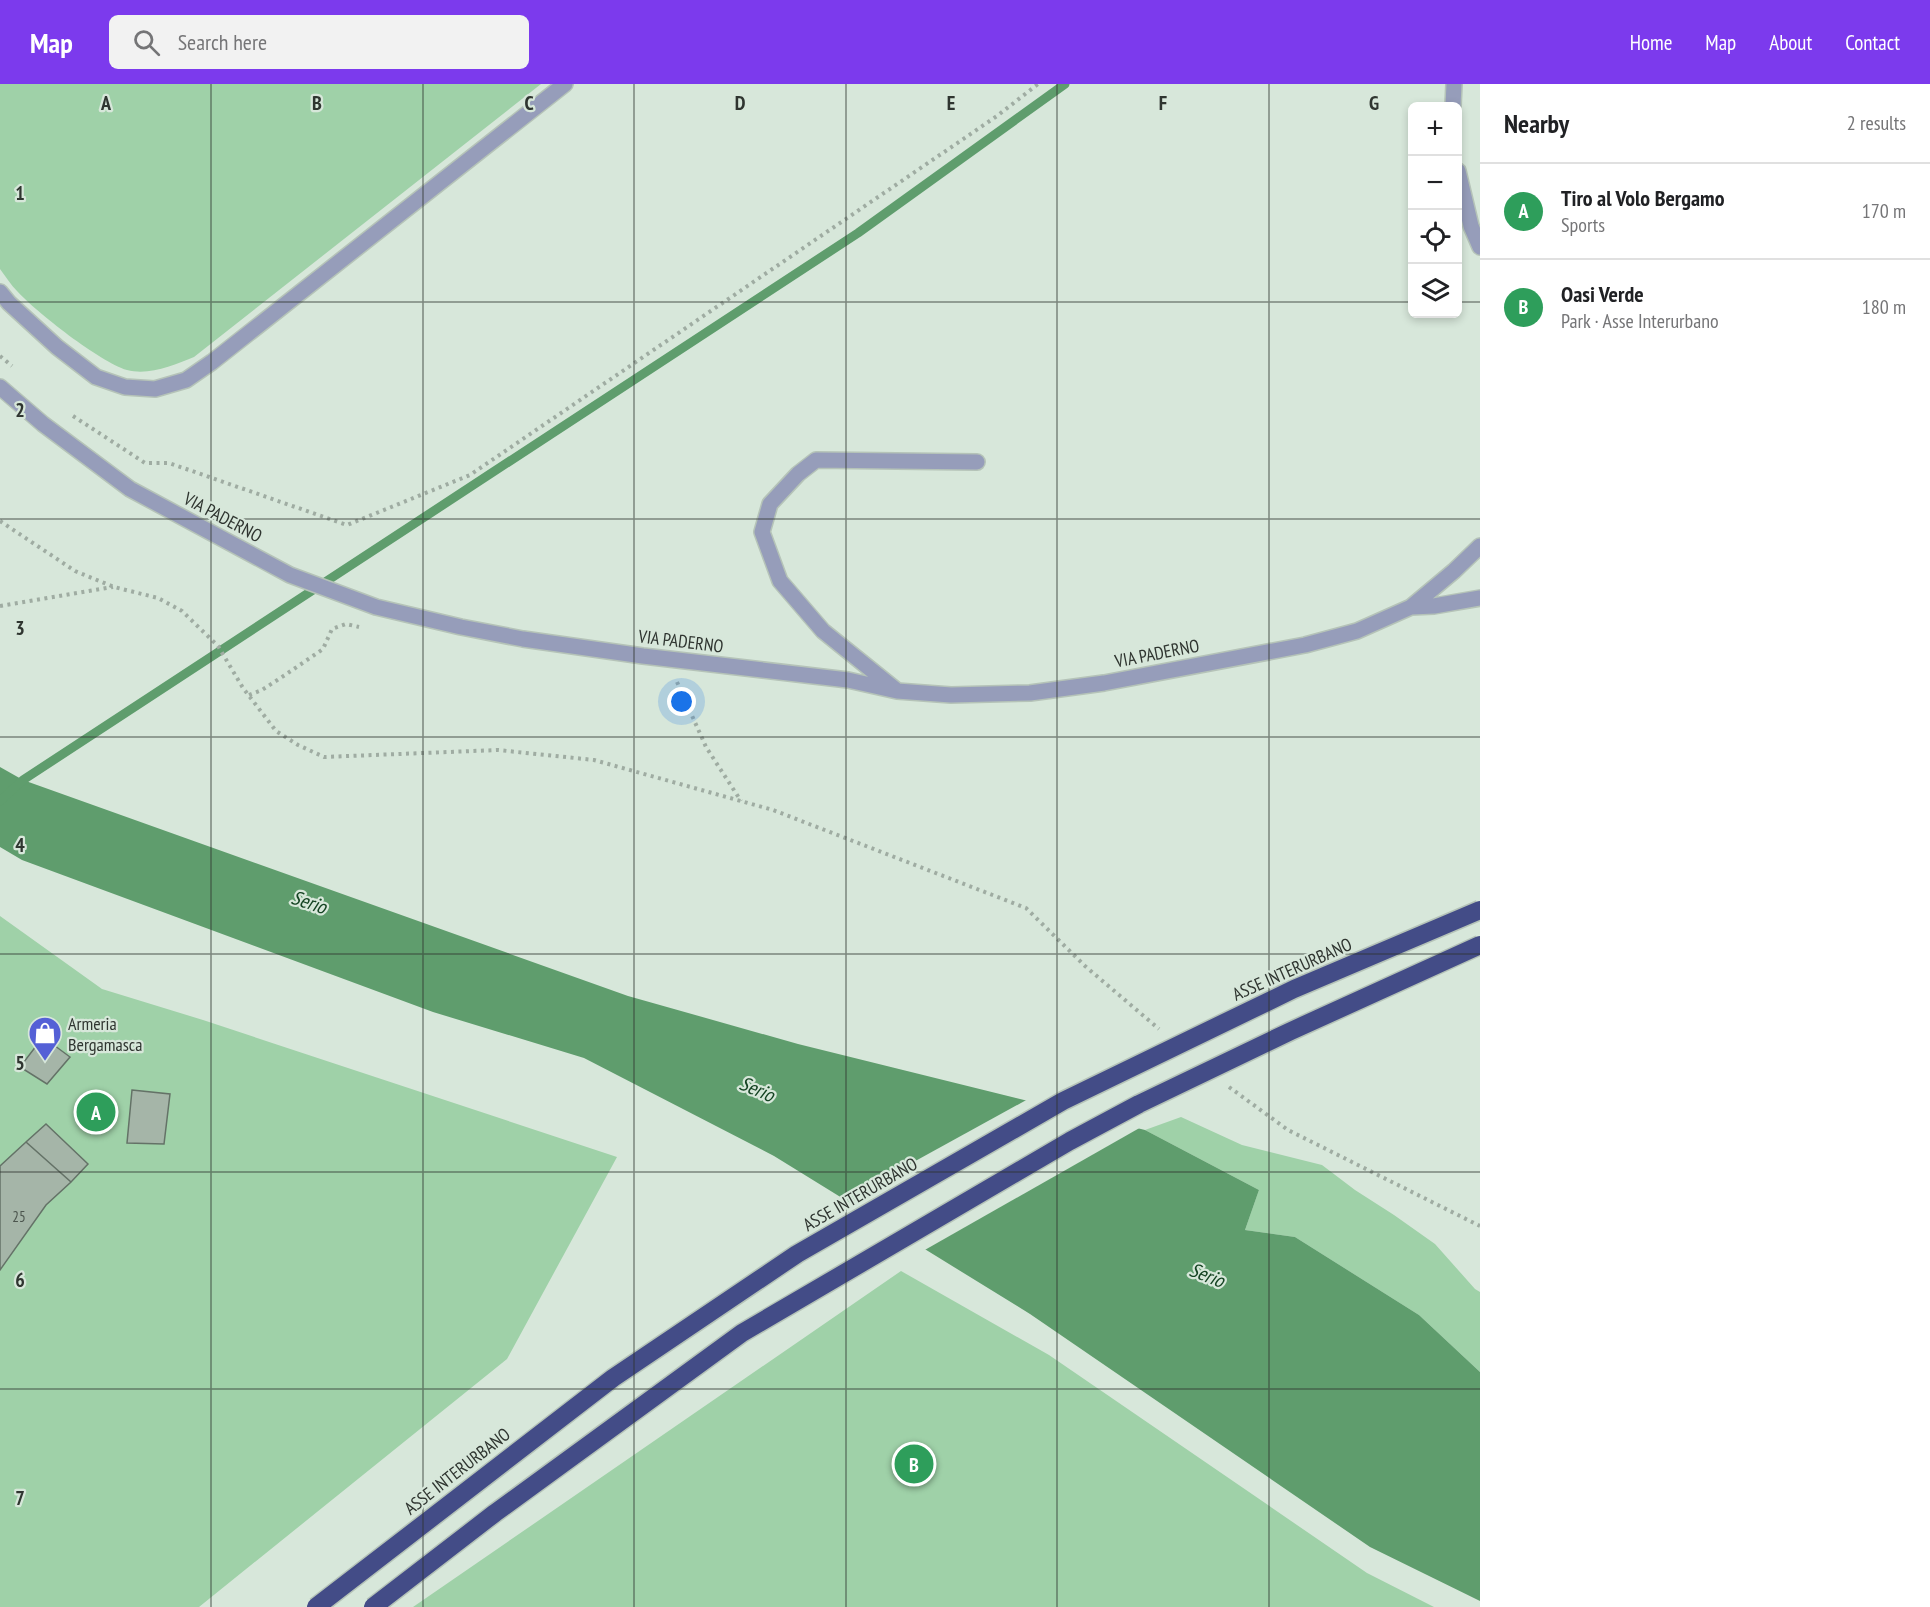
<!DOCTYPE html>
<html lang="en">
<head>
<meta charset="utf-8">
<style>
  :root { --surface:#fff; --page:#f2f2f2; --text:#202124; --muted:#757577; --line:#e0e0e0; --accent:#7c3aed }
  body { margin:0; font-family:"PT Sans Narrow",sans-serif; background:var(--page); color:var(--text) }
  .controls { position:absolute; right:18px; top:18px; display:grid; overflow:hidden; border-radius:9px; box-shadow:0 3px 9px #0003 }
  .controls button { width:54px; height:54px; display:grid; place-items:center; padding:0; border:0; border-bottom:2px solid var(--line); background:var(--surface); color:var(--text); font:30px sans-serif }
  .you { position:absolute; left:682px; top:618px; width:21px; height:21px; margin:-15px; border:4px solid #fff; border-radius:50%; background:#1a73e8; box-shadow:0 0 0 9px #1a73e833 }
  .badge { display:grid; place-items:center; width:39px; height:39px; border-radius:50%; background:var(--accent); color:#fff; font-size:20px; font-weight:700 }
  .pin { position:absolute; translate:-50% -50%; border:3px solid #fff; box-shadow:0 2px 6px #0006 }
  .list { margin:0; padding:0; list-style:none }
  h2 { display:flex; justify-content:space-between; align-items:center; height:78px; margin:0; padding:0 24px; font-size:26px }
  h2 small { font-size:20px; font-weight:400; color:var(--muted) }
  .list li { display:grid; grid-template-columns:39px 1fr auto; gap:18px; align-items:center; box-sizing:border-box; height:96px; padding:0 24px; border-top:2px solid var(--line) }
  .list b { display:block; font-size:22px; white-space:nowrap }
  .list p { margin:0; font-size:20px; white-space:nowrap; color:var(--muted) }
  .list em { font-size:20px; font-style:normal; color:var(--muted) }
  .icon { flex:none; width:33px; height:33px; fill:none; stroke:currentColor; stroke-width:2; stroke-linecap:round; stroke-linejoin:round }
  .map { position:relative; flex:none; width:1480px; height:1523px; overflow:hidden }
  header { display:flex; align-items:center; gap:36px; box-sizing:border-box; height:84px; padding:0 30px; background:var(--accent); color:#fff }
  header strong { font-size:28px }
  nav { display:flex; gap:33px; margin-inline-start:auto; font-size:21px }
  .search { width:420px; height:54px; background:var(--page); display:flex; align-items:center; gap:15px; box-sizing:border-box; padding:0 21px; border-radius:9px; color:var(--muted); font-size:22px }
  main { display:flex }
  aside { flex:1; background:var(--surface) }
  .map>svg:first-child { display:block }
</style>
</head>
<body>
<header>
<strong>Map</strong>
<div class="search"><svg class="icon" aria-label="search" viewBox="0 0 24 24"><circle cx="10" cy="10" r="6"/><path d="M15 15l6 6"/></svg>Search here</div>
<nav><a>Home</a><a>Map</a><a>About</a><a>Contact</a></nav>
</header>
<main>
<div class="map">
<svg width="1480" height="1523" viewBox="0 0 1480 1523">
  <rect width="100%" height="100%" fill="#d7e7da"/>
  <path fill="#9fd1a8" d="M0,0h541l-347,273c-20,8 -45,19 -67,13 -27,-8 -91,-58 -110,-79 -6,-6 -11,-14 -17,-22z
    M0,832l102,73 101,31 414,137 -110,202 -308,248h-199z
    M1181,1033l61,28 80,20 33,25 39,25 41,29 40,45 5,3v80l-61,-57 -124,-78 -50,-7 14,-40 -114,-60z
    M901,1187l148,84 318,218 67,34h-1021z"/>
  <path fill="#5f9d6d" d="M0,683l23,13 605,216 170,48 347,86 114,60 -14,40 50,7 124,78 61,57v229l-110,-54 -340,-233 -256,-158 -190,-98 -151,-46 -411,-152 -22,-13z"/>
  <path fill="#d7e7da" d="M1030,1014l113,28 -220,125 -75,-46 51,-35z"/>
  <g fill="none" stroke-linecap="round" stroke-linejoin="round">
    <path stroke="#5f9d6d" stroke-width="9" d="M0,717l23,-21 835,-547 207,-149"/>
  </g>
  <path fill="#a5b5a8" stroke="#647267" stroke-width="1.5" d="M43,953l27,20 -23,27 -27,-17z
    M132,1006l38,4 -6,50 -37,-1z
    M46,1040l42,40 -17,18 -45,-40z
    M26,1058l45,40 -25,23 -46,65v-104z"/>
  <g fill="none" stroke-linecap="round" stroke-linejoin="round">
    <g stroke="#b5c3b8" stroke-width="18">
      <path id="minor" d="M1453,22l1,-22
        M1458,87l13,55 9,21
        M0,208l9,11 48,44 39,30 29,10 30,2 31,-9 26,-18 353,-278
        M0,303l43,37 87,65 160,86 86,32 85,20 62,12 120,17 205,24 49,11 54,4 79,-2 74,-10 201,-38 52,-14 54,-24 43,-36 26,-25
        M1411,523l23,-1 46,-8
        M895,605l-72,-58 -43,-50 -18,-49 8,-28 28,-30 18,-14 161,2"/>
    </g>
    <path stroke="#9faca2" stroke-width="4" stroke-dasharray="3 4.5" stroke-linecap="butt" d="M0,272l12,10
      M73,332l72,47h24l178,62 123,-50 527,-359 41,-32
      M0,437l75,50 39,16 44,11 24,13 36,35 25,42 33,43 22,14 26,12 174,-7 96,10 179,50 253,98 59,58 74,63
      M0,522l113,-19
      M677,598l29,65 35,54
      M249,611l13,-5 23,-15 38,-26 9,-20 14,-5 13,3
      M1229,1003l59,43 192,96"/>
    <use href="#minor" stroke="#969dba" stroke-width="15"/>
    <g stroke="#b5c3b8" stroke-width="21" stroke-linecap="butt">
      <path id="highway-bridge" d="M316,1523l297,-229 184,-124 266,-153 231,-112 186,-79
        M373,1523l122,-94 247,-180 328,-192 69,-37 152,-73 189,-86"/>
    </g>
    <use href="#highway-bridge" stroke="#434c87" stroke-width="18"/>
  </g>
  <path fill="none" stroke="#2f3530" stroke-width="1.5" stroke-opacity="0.55" d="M211,0v1523M423,0v1523M634,0v1523M846,0v1523M1057,0v1523M1269,0v1523M0,218h1412M1458,218h22M0,435h1480M0,653h1480M0,870h1480M0,1088h1480M0,1305h1480"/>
  <defs>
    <g id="shop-pin" transform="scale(1.725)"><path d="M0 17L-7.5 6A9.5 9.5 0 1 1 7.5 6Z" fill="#5460d6" stroke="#d7e7da"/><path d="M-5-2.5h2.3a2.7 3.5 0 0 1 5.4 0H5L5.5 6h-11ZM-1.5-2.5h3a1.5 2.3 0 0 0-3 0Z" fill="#fff"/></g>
  </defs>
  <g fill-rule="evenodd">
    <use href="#shop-pin" x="45" y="949"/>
  </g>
  <g text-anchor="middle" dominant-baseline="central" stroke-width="4.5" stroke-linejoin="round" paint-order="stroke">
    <g font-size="15" fill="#4c554e">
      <text x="19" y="1132">25</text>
    </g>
    <g font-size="18" fill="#2f3530" stroke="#d7e7da">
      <text transform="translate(223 433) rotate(28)">VIA PADERNO</text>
      <text transform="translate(681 557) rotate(7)">VIA PADERNO</text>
      <text transform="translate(1157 569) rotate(-11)">VIA PADERNO</text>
      <text transform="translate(1292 885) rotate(-24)">ASSE INTERURBANO</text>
      <text transform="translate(860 1110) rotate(-30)">ASSE INTERURBANO</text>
      <text transform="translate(457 1387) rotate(-38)">ASSE INTERURBANO</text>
    </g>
    <g font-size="18" fill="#2f3530" stroke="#d7e7da" text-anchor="start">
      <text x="68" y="939">Armeria<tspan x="68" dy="21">Bergamasca</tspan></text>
    </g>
    <g font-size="20" font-style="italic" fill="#154423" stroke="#d7e7da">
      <text transform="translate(309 818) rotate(19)">Serio</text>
      <text transform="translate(757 1005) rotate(23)">Serio</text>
      <text transform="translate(1207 1191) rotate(22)">Serio</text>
    </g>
  </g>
  <g font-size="20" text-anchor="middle" font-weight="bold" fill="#2f3530" stroke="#d7e7da" stroke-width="4.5" stroke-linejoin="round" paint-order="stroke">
    <text x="106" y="26">A</text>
    <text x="317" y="26">B</text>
    <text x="529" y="26">C</text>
    <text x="740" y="26">D</text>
    <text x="951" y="26">E</text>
    <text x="1163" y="26">F</text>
    <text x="1374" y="26">G</text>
    <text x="20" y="116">1</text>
    <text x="20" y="333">2</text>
    <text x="20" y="551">3</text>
    <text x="20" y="768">4</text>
    <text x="20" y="986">5</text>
    <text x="20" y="1203">6</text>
    <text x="20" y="1421">7</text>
  </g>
</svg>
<div class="controls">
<button>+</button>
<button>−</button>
<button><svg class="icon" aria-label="locate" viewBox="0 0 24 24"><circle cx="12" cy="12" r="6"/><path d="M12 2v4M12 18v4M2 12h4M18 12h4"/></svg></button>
<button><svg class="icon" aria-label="layers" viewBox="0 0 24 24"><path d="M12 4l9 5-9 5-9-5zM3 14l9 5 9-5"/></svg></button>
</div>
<div class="you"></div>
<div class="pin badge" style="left:96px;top:1028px;background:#2e9e5b">A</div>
<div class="pin badge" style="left:914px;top:1380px;background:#2e9e5b">B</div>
</div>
<aside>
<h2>Nearby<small>2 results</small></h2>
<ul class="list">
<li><span class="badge" style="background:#2e9e5b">A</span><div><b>Tiro al Volo Bergamo</b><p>Sports</p></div><em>170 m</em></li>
<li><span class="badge" style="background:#2e9e5b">B</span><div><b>Oasi Verde</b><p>Park · Asse Interurbano</p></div><em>180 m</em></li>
</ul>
</aside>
</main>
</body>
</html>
